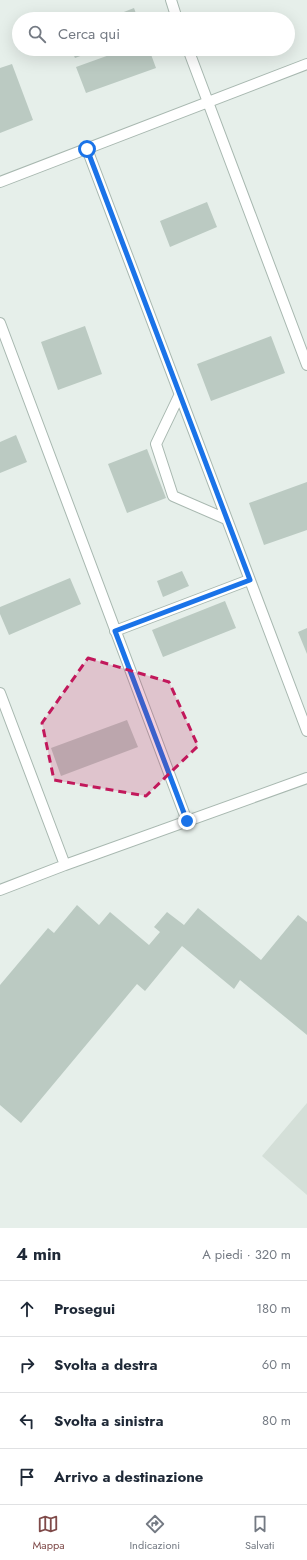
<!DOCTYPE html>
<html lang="it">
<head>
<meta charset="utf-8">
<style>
  :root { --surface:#fff; --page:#f6f6f7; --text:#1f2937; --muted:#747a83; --line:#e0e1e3; --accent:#7f4a49 }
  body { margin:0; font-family:Jost,sans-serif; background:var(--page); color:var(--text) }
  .stop { position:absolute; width:12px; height:12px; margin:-9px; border:3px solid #1a73e8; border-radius:50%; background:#fff }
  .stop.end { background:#1a73e8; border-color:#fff; box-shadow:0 1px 4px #0008 }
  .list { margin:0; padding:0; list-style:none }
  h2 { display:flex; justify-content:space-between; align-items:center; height:52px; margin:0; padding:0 16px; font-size:17px }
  h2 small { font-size:13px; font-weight:400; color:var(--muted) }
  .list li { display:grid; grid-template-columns:26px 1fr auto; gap:12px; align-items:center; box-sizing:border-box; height:56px; padding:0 16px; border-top:1px solid var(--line) }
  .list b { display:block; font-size:15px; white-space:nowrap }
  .list em { font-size:13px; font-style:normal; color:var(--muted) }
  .icon { flex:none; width:22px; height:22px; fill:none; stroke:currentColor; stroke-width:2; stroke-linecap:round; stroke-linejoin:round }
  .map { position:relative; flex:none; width:307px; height:1228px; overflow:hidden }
  .search { position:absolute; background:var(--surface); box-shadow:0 4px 16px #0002; left:12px; right:12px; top:12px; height:44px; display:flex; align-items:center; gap:10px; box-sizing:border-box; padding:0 14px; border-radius:22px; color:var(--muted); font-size:15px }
  .sheet { height:276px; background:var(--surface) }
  nav { display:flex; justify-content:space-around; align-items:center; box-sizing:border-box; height:56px; border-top:1px solid var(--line); background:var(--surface); font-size:11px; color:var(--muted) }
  nav a { display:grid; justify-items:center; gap:2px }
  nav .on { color:var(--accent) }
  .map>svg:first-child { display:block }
</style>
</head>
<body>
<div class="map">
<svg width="307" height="1228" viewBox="0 0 307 1228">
  <rect width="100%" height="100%" fill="#e6efea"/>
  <path fill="#d4dfd8" d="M307,1103v92l-45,-39z"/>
  <path fill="#bbcac2" d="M134,8l4,11h-32z
    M71,49h28l-24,9z
    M126,49h23l7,19 -70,25 -10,-26z
    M12,64l21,56 -33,13v-65z
    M207,202l10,25 -47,20 -10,-26z
    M85,326l17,48 -44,16 -17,-48z
    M271,336l14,37 -74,28 -14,-37z
    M16,435l11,27 -27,11v-31z
    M147,449l19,49 -39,15 -19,-49z
    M307,482v48l-43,15 -15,-42z
    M182,571l7,15 -26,11 -6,-16z
    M70,578l11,26 -72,31 -9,-21v-7z
    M225,601l11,27 -73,29 -11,-27z
    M307,628v26l-9,-22z
    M127,720l11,27 -77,29 -10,-28z
    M77,905l22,20 11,-13 39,33 11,-13 -6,-5 13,-15 17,13 14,-17 63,52 37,-45 9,7v113l-67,-55 -6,9 -52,-43 -37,45 -8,-7 -116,139 -21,-18v-120l48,-57 6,5z"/>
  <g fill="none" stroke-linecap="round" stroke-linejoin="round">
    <g stroke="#a8b8b0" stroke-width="12">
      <path id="service" d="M171,0l6,19
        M188,49l119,316
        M87,149l220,582
        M0,182l307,-118
        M0,323l187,498
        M179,396l-23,48 17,52 53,23
        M115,631l134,-51
        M0,693l65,172 242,-87
        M0,890l65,-25"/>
    </g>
    <use href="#service" stroke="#fff" stroke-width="10"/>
  </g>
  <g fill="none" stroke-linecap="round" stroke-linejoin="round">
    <path stroke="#1a73e8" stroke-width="5" d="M87,149l163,431 -135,51 72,190"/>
  </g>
  <path fill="#c2185b" fill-opacity="0.2" stroke="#c2185b" stroke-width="3" stroke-dasharray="8 5" stroke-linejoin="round" d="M88,658l81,24 29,64 -52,50 -92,-16 -12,-57z"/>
</svg>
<div class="stop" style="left:87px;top:149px"></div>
<div class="stop end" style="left:187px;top:821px"></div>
<div class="search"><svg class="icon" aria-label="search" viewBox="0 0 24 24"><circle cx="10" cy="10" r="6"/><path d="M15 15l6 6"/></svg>Cerca qui</div>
</div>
<section class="sheet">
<h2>4 min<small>A piedi · 320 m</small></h2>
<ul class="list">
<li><svg class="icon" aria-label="ahead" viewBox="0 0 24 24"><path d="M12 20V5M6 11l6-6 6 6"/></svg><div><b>Prosegui</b></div><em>180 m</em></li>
<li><svg class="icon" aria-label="right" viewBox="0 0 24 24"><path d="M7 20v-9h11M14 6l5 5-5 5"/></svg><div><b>Svolta a destra</b></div><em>60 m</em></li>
<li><svg class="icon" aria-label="left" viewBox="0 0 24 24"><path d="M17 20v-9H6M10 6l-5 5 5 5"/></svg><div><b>Svolta a sinistra</b></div><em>80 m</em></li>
<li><svg class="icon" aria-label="arrive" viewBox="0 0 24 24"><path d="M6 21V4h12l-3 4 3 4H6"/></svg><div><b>Arrivo a destinazione</b></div></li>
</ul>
</section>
<nav>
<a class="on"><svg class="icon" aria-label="map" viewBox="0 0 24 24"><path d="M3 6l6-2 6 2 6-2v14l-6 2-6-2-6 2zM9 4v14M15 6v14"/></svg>Mappa</a>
<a><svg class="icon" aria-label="directions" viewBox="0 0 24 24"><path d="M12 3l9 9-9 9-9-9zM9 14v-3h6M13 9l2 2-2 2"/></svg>Indicazioni</a>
<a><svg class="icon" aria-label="saved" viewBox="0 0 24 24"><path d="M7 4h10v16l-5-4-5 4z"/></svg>Salvati</a>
</nav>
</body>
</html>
